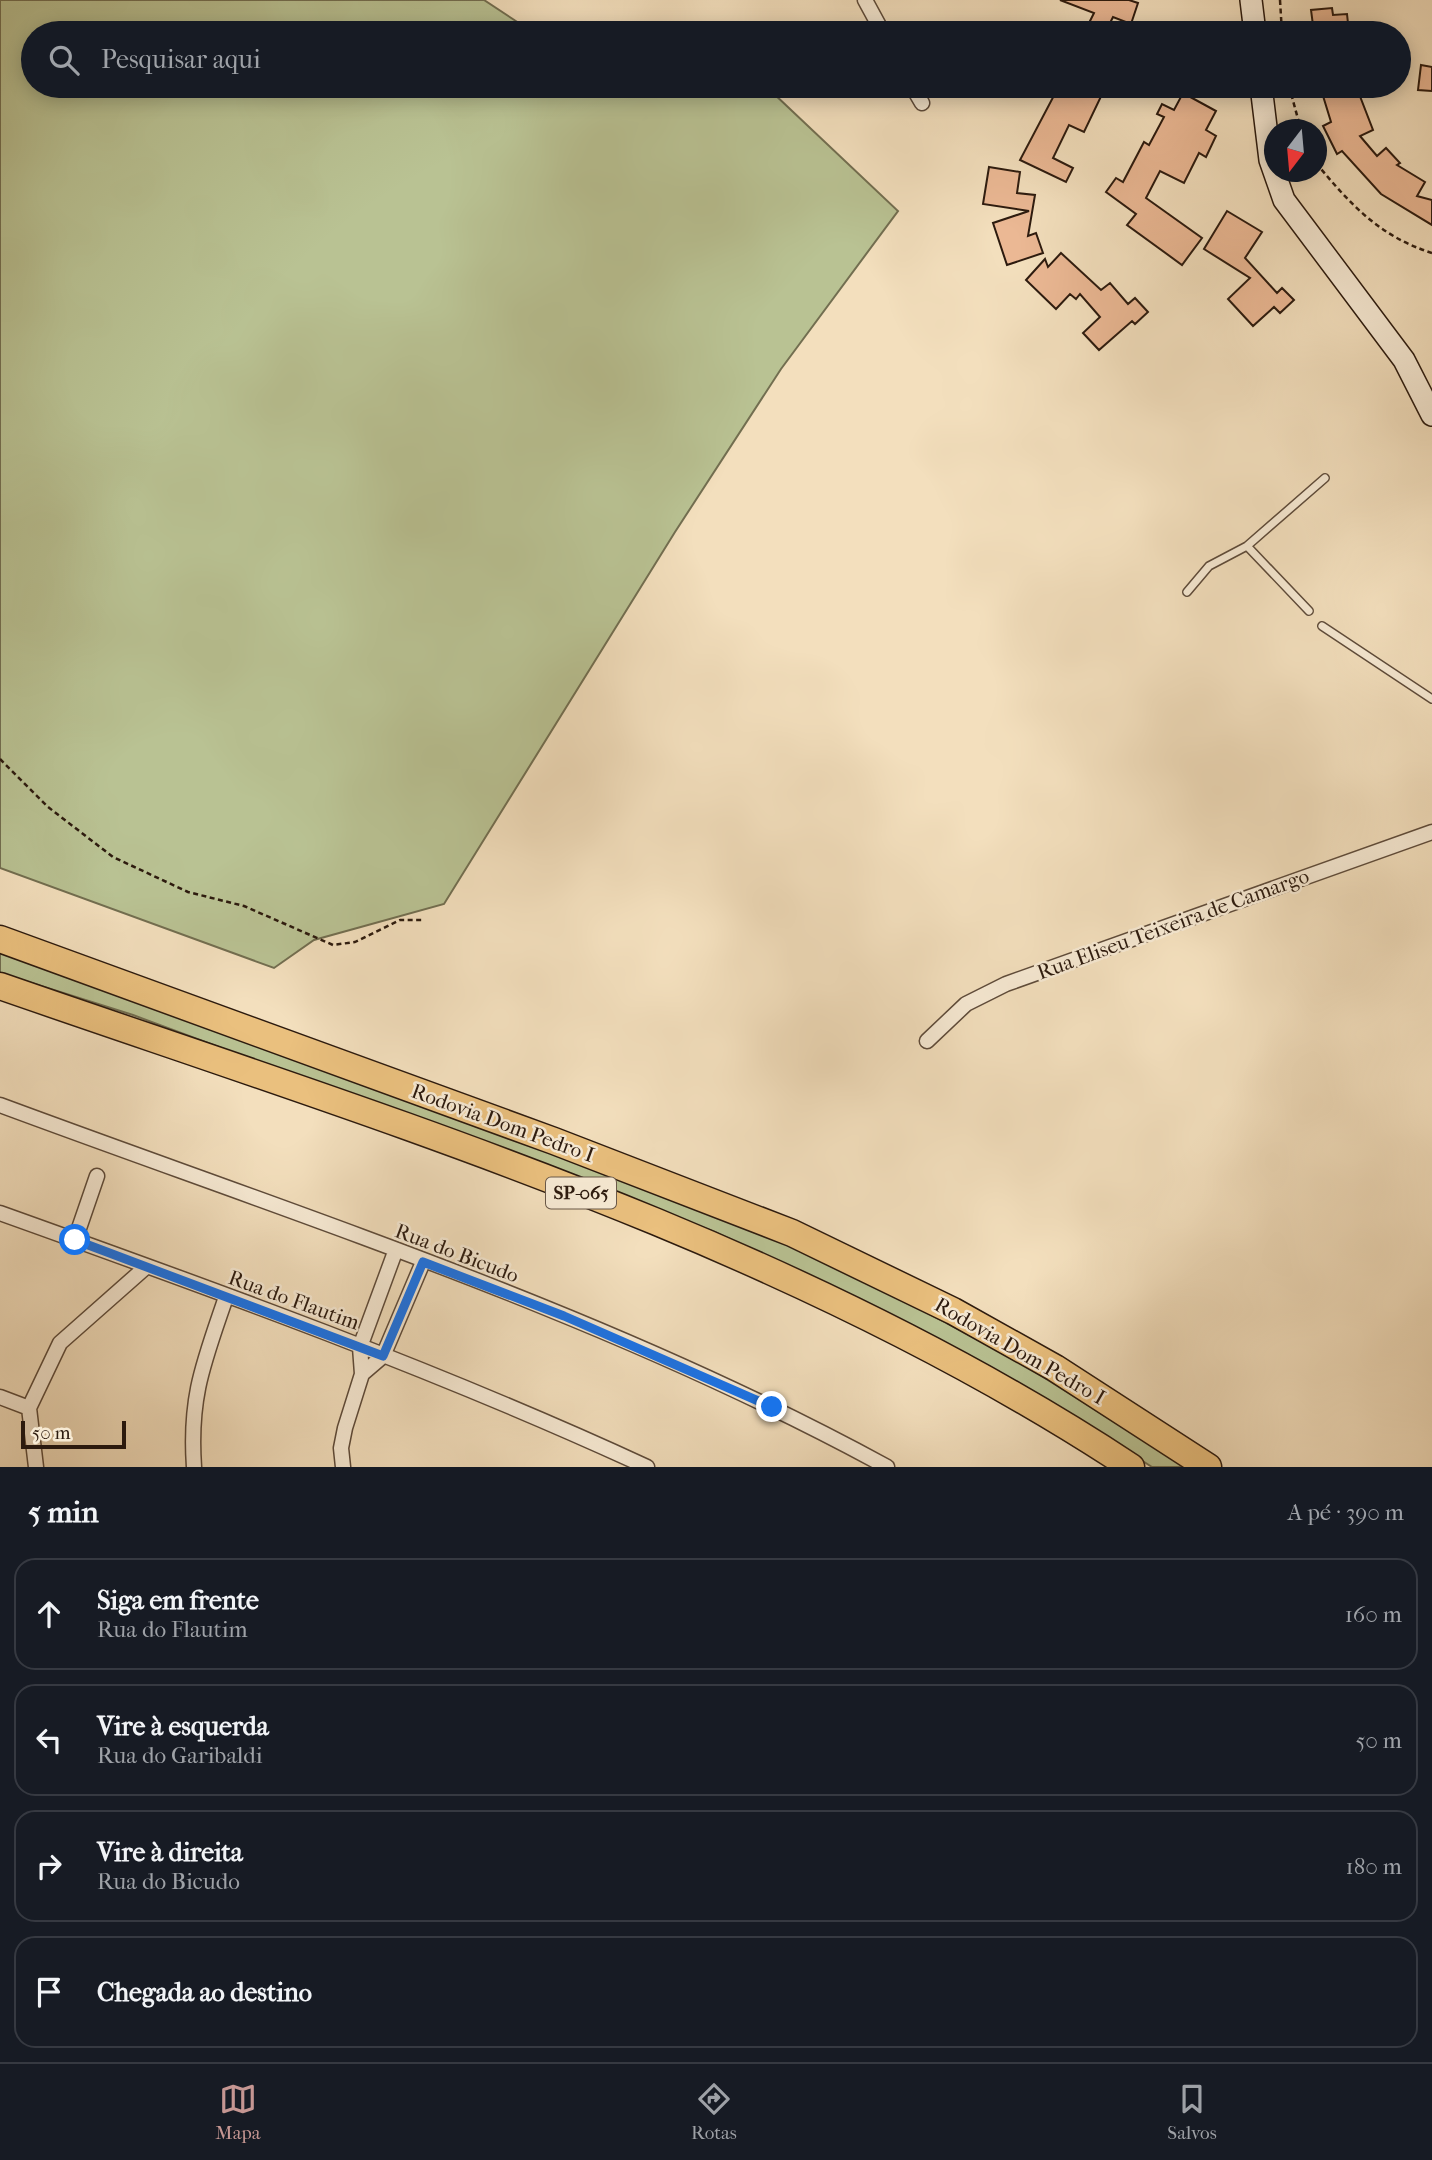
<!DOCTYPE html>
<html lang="pt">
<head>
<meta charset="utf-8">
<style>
  :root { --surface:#171b24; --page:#242831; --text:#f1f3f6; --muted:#9ea1a6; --line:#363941; --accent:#c59692 }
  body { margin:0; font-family:"IM FELL French Canon",serif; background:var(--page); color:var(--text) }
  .compass { position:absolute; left:1264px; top:119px; width:63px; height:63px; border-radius:50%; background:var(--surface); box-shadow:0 4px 18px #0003; rotate:196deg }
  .scale { position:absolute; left:21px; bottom:18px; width:105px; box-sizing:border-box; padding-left:7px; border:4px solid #2c1a0e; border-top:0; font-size:19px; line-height:24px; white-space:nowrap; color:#2c1a0e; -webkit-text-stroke:5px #f7ead4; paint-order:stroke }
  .stop { position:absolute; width:21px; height:21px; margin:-16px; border:5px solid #1a73e8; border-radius:50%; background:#fff }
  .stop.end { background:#1a73e8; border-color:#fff; box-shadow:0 2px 7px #0008 }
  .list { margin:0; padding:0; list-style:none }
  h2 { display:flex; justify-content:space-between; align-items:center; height:91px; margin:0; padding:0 28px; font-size:30px }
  h2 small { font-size:23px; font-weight:400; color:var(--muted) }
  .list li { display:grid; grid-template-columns:46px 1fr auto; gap:21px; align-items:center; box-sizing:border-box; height:112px; margin:0 14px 14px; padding:0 14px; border:2px solid var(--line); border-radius:21px }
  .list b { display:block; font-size:26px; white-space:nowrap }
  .list p { margin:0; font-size:23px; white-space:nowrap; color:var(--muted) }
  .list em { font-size:23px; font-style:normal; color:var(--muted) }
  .icon { flex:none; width:38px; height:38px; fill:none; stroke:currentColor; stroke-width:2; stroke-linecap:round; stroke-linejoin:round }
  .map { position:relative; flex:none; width:1432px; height:1467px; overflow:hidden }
  .search { position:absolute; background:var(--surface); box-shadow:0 4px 18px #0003; left:21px; right:21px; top:21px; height:77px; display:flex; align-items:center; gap:18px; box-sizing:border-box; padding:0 24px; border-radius:38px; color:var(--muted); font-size:26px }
  .sheet { height:595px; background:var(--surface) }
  nav { display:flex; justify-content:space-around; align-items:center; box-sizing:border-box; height:98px; border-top:2px solid var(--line); background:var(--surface); font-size:19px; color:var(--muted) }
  nav a { display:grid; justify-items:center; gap:4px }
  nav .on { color:var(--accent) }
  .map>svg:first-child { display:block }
</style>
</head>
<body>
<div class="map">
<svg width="1432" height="1467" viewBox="0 0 1432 1467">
  <rect width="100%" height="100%" fill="#f3dfbd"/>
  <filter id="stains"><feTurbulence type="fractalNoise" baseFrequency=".00286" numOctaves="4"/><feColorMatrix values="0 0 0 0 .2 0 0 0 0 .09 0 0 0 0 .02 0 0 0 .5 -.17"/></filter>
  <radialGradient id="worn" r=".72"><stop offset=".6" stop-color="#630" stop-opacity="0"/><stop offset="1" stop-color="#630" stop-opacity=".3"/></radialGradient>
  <path fill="#b9c293" stroke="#726e50" stroke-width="2" d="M0,0h484l50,33h-501v53h682l57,6 126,119 -117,158 -106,163 -231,372 -130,36 -40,28 -274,-100z
    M0,952l721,262 150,69 142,75 173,109h-34l-51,-33 -224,-126 -162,-76 -582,-217 -133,-42z"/>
  <path fill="#ebb894" stroke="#2c1a0e" stroke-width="2" d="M1060,0h69l9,3 -7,21 -18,-7 -8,16h-21l10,-20z
    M1332,8l1,7 14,-1 2,19h-35l-3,-23z
    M1421,65l11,2v24l-14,-1z
    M1059,86h47l-22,46 -15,-7 -16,33 20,10 -7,14 -46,-22z
    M1320,86h36l17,44 -13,6 17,20 9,-8 14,15 -3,2 28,17 -8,14 15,4v25l-51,-31 -39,-43 -5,3 -14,-28 8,-4z
    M1183,93l33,18 -10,19 10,6 -10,21 -7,-4 -15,30 -24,-12 -14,27 56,40 -20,27 -55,-40 9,-11 -30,-22 10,-14 7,4 21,-40 5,3 15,-28 -7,-3 5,-10 12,6z
    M989,167l31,5 -3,21 18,2 -7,41 8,-3 7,20 -36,12 -14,-42 36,-12 -46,-7z
    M1227,211l35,21 -17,26 32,35 5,-5 12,12 -14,13 -6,-6 -21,19 -25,-27 22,-21 -46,-29z
    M1061,253l40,37 9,-7 18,21 7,-6 13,14 -13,12 -3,-3 -33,29 -16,-17 17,-16 -20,-23 -4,5 -6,-5 -14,15 -30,-29 19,-21 3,8z"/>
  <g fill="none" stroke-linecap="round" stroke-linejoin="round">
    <g stroke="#5e4b3a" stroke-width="10">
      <path id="lane" d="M1187,592l22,-26 38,-20
        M1309,611l-62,-65 78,-68
        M1322,626l110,73"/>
    </g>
    <g stroke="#5e4b3a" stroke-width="17">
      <path id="street" d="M865,0l18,33
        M912,86l10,17
        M927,1041l39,-37 40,-20 426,-152
        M0,1105c299,111 607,209 887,362
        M0,1213c218,78 437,157 647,254
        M75,1240l22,-64
        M362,1374l21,-18 40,-94
        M0,1397l29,11
        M36,1467l-7,-59 31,-65 86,-76
        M194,1467c-5,-71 10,-105 32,-170
        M343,1467l-2,-19 4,-20 17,-54 -2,-27 35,-95"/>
    </g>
    <g stroke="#2c1a0e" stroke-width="24">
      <path id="secondary" d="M1251,0l4,33
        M1261,86l9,74 14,40 120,160 28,55"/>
    </g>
    <g stroke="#2c1a0e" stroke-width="29">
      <path id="highway" d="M0,939l554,202 238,92 161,78 102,57 153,99
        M0,986c386,134 787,254 1131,481"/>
    </g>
    <path stroke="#2c1a0e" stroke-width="2.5" stroke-dasharray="5 3.5" stroke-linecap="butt" d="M1280,0l2,33
      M1289,86l12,44
      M1316,163c35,42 63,73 116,90
      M0,759l48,48 65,50 75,35 56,14 89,39 22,-3 45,-22h24"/>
    <use href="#lane" stroke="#f7ead4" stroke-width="7"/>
    <use href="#street" stroke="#f7ead4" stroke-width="14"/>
    <use href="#secondary" stroke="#f7ead4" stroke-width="21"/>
    <use href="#highway" stroke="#eac07e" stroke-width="26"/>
  </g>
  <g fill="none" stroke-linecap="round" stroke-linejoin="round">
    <path stroke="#1a73e8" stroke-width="9" d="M75,1240l308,116 40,-94 141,54 208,91"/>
  </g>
  <g text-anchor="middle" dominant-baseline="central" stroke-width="5" stroke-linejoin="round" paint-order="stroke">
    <rect fill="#f7ead4" stroke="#695849" stroke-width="2" x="546" y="1177.5" width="70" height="31" rx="5"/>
    <g font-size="19" font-weight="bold" fill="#2c1a0e">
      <text x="581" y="1193">SP-065</text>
    </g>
    <g font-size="21" fill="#2c1a0e" stroke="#f7ead4">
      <text transform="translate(1173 924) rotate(-20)">Rua Eliseu Teixeira de Camargo</text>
      <text transform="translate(503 1123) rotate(20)">Rodovia Dom Pedro I</text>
      <text transform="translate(457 1253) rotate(21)">Rua do Bicudo</text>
      <text transform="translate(294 1300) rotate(20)">Rua do Flautim</text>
      <text transform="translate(1020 1351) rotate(30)">Rodovia Dom Pedro I</text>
    </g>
  </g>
  <rect width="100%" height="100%" filter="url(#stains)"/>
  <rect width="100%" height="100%" fill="url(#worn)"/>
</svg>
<svg class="compass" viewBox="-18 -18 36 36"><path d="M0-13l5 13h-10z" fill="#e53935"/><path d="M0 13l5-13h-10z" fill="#9ea1a6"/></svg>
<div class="scale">50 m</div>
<div class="stop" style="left:75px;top:1240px"></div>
<div class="stop end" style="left:772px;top:1407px"></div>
<div class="search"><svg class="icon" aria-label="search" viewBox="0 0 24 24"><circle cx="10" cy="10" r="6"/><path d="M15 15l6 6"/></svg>Pesquisar aqui</div>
</div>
<section class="sheet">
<h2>5 min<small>A pé · 390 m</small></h2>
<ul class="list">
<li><svg class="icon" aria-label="ahead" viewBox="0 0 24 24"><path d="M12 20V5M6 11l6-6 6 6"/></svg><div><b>Siga em frente</b><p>Rua do Flautim</p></div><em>160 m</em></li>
<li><svg class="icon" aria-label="left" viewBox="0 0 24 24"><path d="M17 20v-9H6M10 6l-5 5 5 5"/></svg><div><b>Vire à esquerda</b><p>Rua do Garibaldi</p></div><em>50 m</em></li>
<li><svg class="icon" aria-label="right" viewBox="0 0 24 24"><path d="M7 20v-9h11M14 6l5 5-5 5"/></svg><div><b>Vire à direita</b><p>Rua do Bicudo</p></div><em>180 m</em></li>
<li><svg class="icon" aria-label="arrive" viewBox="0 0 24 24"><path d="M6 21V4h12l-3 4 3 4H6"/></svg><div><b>Chegada ao destino</b></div></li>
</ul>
</section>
<nav>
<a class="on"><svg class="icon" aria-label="map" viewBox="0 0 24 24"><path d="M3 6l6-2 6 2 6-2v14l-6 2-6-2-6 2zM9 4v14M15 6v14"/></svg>Mapa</a>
<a><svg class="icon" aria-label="directions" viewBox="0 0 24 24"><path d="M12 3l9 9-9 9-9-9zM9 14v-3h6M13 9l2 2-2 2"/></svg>Rotas</a>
<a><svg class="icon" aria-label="saved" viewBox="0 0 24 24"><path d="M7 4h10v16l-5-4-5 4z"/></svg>Salvos</a>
</nav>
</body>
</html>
